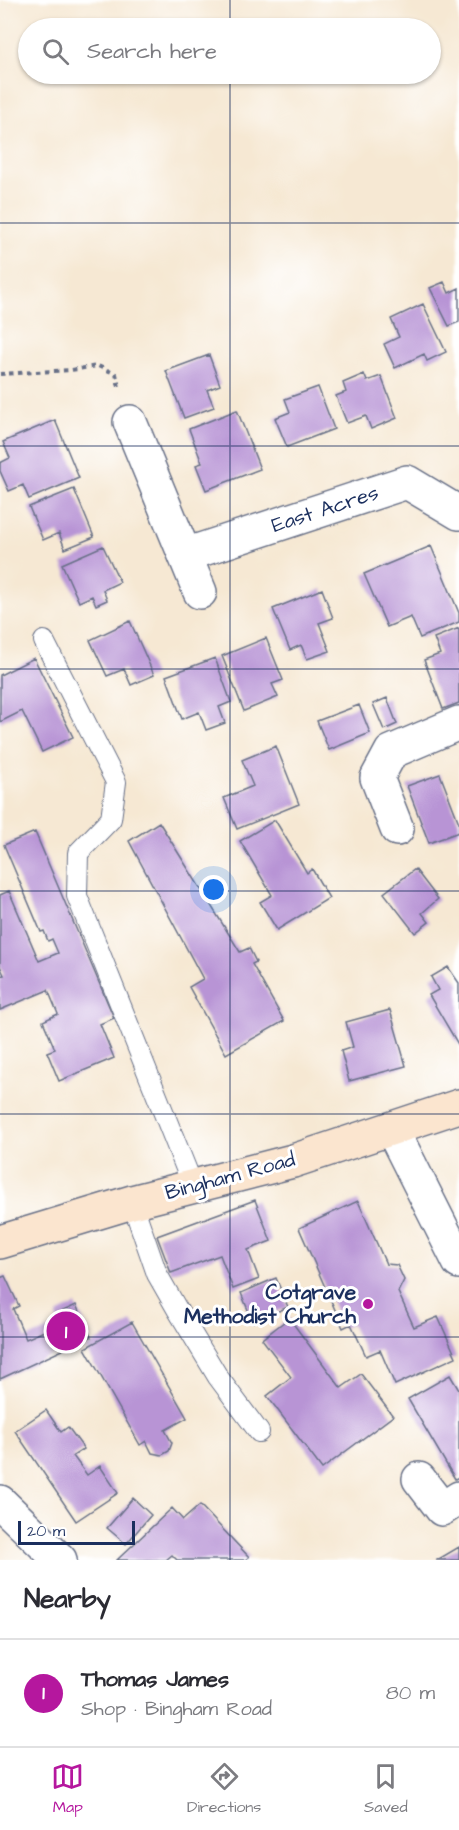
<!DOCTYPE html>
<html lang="en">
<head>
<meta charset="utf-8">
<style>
  :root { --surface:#fff; --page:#f7f7f7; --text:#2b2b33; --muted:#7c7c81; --line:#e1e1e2; --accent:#b5179e }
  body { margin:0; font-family:"Architects Daughter",sans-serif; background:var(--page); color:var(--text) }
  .scale { position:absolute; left:18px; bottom:15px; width:117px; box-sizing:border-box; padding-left:6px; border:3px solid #1b2f5e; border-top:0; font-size:16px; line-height:21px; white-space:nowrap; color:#1b2f5e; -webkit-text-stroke:4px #fff; paint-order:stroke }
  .you { position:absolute; left:214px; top:890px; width:21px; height:21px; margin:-15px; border:4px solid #fff; border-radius:50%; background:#1a73e8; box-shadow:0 0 0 9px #1a73e833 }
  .badge { display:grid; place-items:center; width:39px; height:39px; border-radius:50%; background:var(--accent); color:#fff; font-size:20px; font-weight:700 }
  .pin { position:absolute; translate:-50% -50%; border:3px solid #fff; box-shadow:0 2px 6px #0006 }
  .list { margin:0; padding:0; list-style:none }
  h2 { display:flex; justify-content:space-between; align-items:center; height:78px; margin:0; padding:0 24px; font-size:26px }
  h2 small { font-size:20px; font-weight:400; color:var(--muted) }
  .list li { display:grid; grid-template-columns:39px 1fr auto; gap:18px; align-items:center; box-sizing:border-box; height:108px; padding:0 24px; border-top:2px solid var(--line) }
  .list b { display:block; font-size:22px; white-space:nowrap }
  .list p { margin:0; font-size:20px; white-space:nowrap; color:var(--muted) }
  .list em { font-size:20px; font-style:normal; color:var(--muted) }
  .icon { flex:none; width:33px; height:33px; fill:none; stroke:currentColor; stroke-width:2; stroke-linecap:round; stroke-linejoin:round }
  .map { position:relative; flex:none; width:459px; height:1560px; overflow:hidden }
  .search { position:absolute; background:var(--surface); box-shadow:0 2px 4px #0004; left:18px; right:18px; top:18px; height:66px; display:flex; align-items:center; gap:15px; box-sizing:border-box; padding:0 21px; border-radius:33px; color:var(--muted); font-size:22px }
  .sheet { height:186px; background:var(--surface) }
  nav { display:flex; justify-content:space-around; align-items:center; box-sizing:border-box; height:84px; border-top:2px solid var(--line); background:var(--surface); font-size:16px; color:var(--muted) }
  nav a { display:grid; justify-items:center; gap:3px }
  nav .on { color:var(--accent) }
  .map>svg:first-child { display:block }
</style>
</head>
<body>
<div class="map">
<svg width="459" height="1560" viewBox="0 0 459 1560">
  <rect width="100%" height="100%" fill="#fff"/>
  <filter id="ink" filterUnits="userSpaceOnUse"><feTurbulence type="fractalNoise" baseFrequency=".0167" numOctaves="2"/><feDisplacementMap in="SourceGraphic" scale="12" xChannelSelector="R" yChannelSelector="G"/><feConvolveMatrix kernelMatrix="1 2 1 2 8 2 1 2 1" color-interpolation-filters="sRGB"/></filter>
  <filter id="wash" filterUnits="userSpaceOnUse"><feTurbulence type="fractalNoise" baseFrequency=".008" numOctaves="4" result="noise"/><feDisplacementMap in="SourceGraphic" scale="24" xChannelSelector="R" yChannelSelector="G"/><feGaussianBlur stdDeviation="1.35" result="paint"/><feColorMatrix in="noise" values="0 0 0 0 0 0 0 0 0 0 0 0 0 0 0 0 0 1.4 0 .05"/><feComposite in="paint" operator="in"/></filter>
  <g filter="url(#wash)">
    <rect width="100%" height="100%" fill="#f6e8d3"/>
    <g id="blocks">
      <path fill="#b894d5" d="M444,282l5,11 10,-5v34l-10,4 -19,-38z
        M423,304l23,48 -19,9 -3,-7 -29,14 -11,-24 15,-7 -8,-18z
        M209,355l11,30 -13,5 7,17 -30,11 -18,-47z
        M364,374l3,7 14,-5 16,42 -26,11 -5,-13 -19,7 -11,-27 10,-4 -3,-9z
        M318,387l16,42 -47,18 -12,-29 15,-6 -5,-13z
        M237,410l23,59 -54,21 -10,-25 6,-2 -13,-34z
        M55,420l24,58 -50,21 -6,-14 -14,6 -9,-20v-8l10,-5 -7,-16z
        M74,489l20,48 -29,12 -6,-16 -16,7 -14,-33z
        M103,546l17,36 -17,8 4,10 -11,5 -4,-9 -13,6 -17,-38z
        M431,546l28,67v9l-39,16 -9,-21 -24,10 -23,-53z
        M322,589l11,29 -14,5 11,28 -23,8 -6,-14 -11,5 -17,-41z
        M130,621l24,54 -23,10 -7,-16 -17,7 -17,-36z
        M459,628v75l-16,6 -19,-49 16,-6 -6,-16z
        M266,638l17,42 -11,4 6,13 -34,14 -22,-55z
        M34,658l39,79 -31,15 -20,-41 -22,11v-47z
        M215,658l16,44 -12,5 6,16 -19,7 -7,-18 -17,7 -16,-43z
        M387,698l10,26 -13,6 -11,-26z
        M359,705l11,28 -41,17 -12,-29z
        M276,746l23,58 -62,25 -13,-31 29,-12 -11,-26z
        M440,774l19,49v9l-30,11 -22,-57z
        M275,820l32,53 5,-4 17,29 -52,32 -17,-28 12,-7 -32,-54z
        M159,822l81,130 9,-4 7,14 -4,2 32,57 -58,33 -37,-67 14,-8 -74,-138z
        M35,832l79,186 -14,6 14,34 -55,23 -12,-29 8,-3 -12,-28 15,-7 -10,-24 -48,20v-34l4,-1 -4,-9v-71l9,-4 30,70 19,-8 -6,-14 -4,2 -4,-10 -3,1 -37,-87z
        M415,869l23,30 -16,14 7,9 -14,11 -31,-40z
        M448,967l11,16v63l-30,-51 9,-5 -7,-13z
        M390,1010l16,56 -57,15 -8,-30 12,-4 -7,-25z
        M255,1200l16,41 -23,9 11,29 -26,10 -13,-34 -49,18 -14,-37z
        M358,1201l28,63 11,1 7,15 -6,12 16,35 24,-10 18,40 -61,28 -15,-35 -14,6 -15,-32 -8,4 -44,-100z
        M5,1276l14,30 -6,3 13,30 32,-14 -1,-11 19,-9 15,32 -91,42v-101z
        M276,1278l12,29 -35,15 -12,-29z
        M289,1318l52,70 20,-14 32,42 -71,53 -55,-73 24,-19 -29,-38z
        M132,1322l55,96 -22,12 7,13 -3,8 -7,4 -10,-2 -6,-12 -6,4 -55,-97z
        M450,1375l9,15v87l-4,2 -47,-80z
        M46,1410l15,22 7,-5 16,22 -11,7 14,19 13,-9 18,27 -42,28 -61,-90z
        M133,1498l18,17 -25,29 -19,-16z
        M200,1505l49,52 -4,3h-68l-5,-5 -6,5h-49l55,-52 11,12z
        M459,1547v13h-22z"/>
    </g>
  </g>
  <g filter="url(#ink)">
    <use href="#blocks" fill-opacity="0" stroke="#687087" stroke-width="1.5"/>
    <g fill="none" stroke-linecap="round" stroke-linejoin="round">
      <g stroke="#687087" stroke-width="22">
        <path id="lane" d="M44,641l72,141 -5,37 -33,34 -1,43 116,290
          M132,1202l25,72 20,35 41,68 41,55"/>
      </g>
      <g stroke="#687087" stroke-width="36">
        <path id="street" d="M130,422l70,170
          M185,555l222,-73 52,31
          M397,829l-20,-51 14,-26 68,-29
          M392,1129l67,133
          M419,1479l23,30 17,-11
          M0,1502l60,58"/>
      </g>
      <g stroke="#687087" stroke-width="36">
        <path id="secondary" d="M0,1242l132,-40 161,-41 166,-55"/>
      </g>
      <path stroke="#687087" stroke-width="4" stroke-dasharray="4.5 4.5" stroke-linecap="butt" d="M0,374l71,-4 27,-4 18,8 3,13"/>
      <use href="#lane" stroke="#fff" stroke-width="20"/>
      <use href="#street" stroke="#fff" stroke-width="33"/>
      <use href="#secondary" stroke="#fbe5cf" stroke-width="33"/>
    </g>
  </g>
  <path fill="none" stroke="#1b2f5e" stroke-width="1.5" stroke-opacity="0.55" d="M230,0v28M230,74v1486M0,223h459M0,446h459M0,669h459M0,891h459M0,1114h459M0,1337h459"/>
  <circle fill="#b5179e" stroke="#fff" stroke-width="2" cx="368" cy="1304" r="6"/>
  <g text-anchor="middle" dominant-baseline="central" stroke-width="6" stroke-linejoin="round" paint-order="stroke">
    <g font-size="21" fill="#1b2f5e" stroke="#fff">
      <text transform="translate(325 509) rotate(-18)">East Acres</text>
      <text transform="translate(230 1176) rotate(-15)">Bingham Road</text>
    </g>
    <g font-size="21" font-weight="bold" fill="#1b2f5e" stroke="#fff" text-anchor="end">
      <text x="356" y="1292">Cotgrave<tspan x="356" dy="24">Methodist Church</tspan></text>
    </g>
  </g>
</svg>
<div class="scale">20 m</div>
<div class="you"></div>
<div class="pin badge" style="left:66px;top:1331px">1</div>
<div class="search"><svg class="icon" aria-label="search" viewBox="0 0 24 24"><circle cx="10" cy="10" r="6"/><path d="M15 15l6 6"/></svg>Search here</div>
</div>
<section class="sheet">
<h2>Nearby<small></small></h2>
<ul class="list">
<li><span class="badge">1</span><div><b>Thomas James</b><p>Shop · Bingham Road</p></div><em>80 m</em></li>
</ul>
</section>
<nav>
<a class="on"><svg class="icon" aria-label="map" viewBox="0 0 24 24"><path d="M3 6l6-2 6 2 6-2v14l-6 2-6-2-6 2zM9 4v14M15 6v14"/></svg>Map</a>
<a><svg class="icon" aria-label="directions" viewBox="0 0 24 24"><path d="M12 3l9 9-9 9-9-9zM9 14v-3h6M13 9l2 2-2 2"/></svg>Directions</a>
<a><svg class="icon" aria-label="saved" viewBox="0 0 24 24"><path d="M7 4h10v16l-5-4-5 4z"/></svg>Saved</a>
</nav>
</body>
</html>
